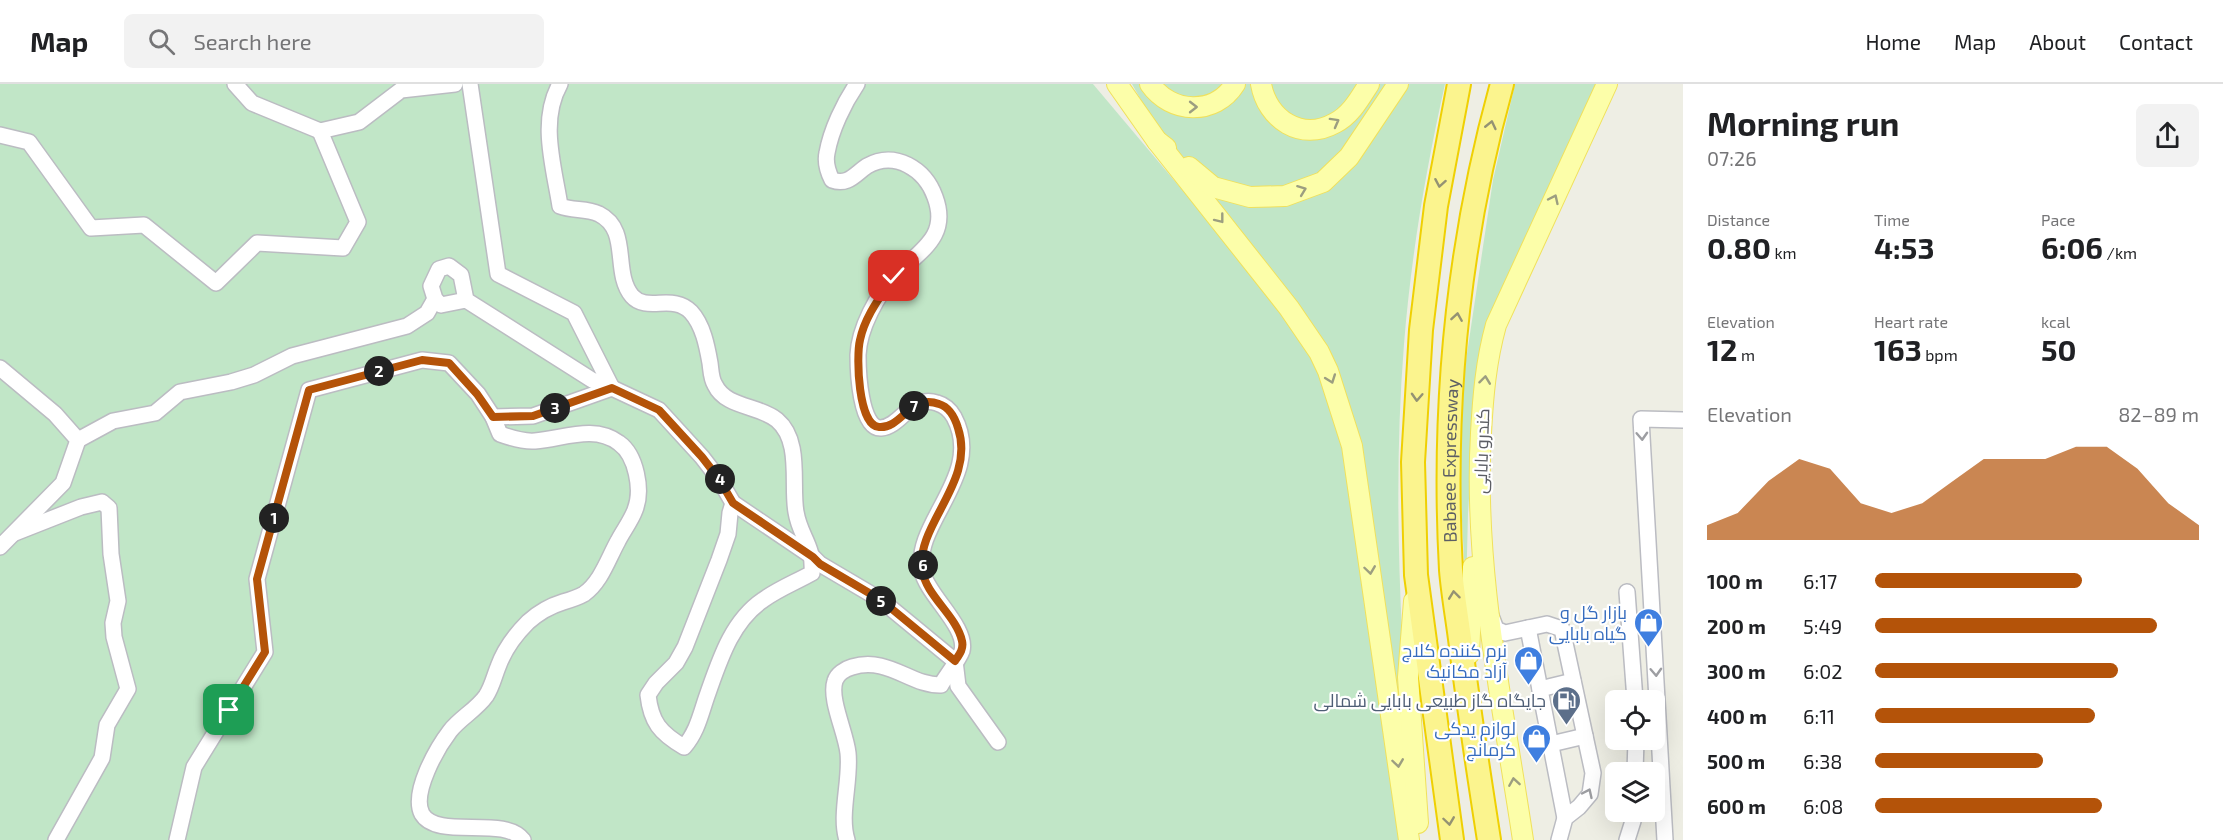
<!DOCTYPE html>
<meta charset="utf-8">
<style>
:root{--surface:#fff;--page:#f2f2f2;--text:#202124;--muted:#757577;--line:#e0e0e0;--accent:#b45309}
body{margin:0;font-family:"Exo 2",Cairo,sans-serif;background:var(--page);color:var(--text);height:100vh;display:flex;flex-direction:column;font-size:22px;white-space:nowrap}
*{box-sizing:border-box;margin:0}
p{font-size:20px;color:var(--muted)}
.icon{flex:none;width:33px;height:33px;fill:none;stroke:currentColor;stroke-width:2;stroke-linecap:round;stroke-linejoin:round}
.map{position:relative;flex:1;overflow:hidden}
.sheet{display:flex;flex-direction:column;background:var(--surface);width:540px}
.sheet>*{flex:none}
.controls{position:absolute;left:1605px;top:606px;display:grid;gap:12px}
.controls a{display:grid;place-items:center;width:60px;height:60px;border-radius:9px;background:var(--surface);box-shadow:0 6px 24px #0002;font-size:30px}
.pin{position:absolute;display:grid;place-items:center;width:51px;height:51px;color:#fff;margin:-26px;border-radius:12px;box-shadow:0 3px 9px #0006}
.km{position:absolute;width:30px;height:30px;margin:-15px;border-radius:50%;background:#222;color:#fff;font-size:16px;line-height:30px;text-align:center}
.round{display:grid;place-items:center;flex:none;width:63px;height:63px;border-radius:9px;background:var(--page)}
.head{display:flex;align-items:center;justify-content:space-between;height:102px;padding:0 24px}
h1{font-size:33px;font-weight:700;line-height:45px}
.stats{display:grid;grid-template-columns:repeat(3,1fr);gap:9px;height:102px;padding:6px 24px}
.stats div{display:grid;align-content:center}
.stats b{font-size:30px;font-weight:700}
.stats small{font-size:16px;font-weight:400}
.stats p{font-size:16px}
.chart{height:168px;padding:12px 24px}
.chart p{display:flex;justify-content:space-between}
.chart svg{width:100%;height:108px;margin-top:6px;fill:var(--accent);opacity:.7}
ul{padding:0 24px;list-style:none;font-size:20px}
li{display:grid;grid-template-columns:96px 72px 1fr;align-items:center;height:45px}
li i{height:15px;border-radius:8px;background:var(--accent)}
header{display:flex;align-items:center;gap:36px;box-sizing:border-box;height:84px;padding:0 30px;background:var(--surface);border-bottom:2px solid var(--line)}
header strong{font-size:28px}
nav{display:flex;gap:33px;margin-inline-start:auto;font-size:21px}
.search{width:420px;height:54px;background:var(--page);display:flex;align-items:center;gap:15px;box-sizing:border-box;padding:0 21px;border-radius:9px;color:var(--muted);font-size:22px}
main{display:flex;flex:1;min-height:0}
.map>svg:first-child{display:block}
.green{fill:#c1e6c7}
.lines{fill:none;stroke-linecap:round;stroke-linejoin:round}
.minor-casing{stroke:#bbbcc2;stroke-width:18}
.major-casing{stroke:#f0e15c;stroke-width:22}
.highway-casing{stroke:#efd003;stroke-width:26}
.minor{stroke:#fff;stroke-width:15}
.major{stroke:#fcfea9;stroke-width:20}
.highway{stroke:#fbf48e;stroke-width:22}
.oneway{stroke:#9c9e80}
.oneway2{stroke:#949273}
.oneway3{stroke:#9d9ea2}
.route-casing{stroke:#fff;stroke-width:12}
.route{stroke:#b45309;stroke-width:8}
.labels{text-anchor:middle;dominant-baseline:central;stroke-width:4.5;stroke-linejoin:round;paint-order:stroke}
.street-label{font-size:18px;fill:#5c5e64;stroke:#fff}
.shop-label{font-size:18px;fill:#366cbe;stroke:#fff;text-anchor:end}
.service-label{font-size:18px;fill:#4e5e75;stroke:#fff;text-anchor:end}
</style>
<header>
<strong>Map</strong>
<div class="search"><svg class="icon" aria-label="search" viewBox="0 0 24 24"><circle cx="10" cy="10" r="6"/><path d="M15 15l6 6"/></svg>Search here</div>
<nav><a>Home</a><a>Map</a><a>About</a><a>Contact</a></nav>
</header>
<main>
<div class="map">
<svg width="1683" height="756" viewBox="0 0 1683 756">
<rect width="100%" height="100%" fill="#eeeee4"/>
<!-- green -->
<g class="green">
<path d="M0,0H1093L1216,146L1295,246L1314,278L1343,362L1401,756H0Z"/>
<path d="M1132,0H1143L1176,28L1240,0H1255L1303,53L1375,0H1388C1369,29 1351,66 1323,87C1287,115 1230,111 1195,84C1168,62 1148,29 1132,0Z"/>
<path d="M1156,0H1227L1222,6L1188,19Z"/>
<path d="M1267,0H1360L1346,23L1318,41L1284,32Z"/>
<path d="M1407,0H1445C1426,85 1411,172 1404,260C1392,410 1401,562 1413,713L1367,425L1310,243L1273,188L1215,115L1204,106L1307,111Z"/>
<path d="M1515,0H1600L1497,220L1473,351L1468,430L1466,508L1459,383L1465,283L1493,96Z"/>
</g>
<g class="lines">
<defs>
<g id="minor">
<path d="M235,0L252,19L320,47L359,38L401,6L455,0"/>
<path d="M470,0L498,190L574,229L612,304"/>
<path d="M560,0C539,37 554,83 560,122C573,127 586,124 599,130C631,146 612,188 632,212C647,229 673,209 691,228C703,241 707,262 710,279C711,286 711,295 715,301C726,324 759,321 777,336C802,357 791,401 796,428C800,453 814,460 812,489C796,498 778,505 763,516C732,537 720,575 708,609C701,628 698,647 684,663C660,649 651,638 648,611L656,599L676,579L685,563L719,476L728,450L730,429L733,419"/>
<path d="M0,51L29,58L91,144L144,141L216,199L257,159L343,164L358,138L320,47"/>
<path d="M466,216L441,221L435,215L431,202L439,185L449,182L461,191L466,216L592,296L612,304"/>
<path d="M0,284L55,330L78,356L63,399L0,463"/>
<path d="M493,333L500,350C511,354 523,358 535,357C563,355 594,340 619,359C636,371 643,406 635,426C631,437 623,447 618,457C608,475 601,498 584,510C577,514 570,516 563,518C550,522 538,529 528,538C515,551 504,566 498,583C494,593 492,603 486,612C476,626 460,634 450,647C437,664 411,709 422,730C437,756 505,731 523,756"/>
<path d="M78,356L113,337L155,329L180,308L231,298L254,291L292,272L407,242L427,229L435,215"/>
<path d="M15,449L81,423L102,418L109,424L111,470L118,517L113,539L114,553L128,605L107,641L102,674L56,756"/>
<path d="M1627,508L1635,616"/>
<path d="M1491,532L1496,545L1505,549L1547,540L1562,545L1593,689L1590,710L1579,723L1565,734L1559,756"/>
<path d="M1528,544L1565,734"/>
<path d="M1540,605L1573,597"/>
<path d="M1551,660L1585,652"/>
<path d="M1635,688L1636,656"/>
<path d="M177,756L194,683L265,568L257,495L309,306L422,276L449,279L478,310L493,333L533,332L612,304L659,326L702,373L719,395L733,419L813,473L820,480L881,516L955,577L958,602L998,658"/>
<path d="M847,756C839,731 851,696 848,669C846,649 829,615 835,597C837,590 845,585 852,583C888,572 911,602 941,601C946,592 959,576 962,567C968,543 927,511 922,487C913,438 985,391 954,333C950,326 944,321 937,319C911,310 902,342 881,344C860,345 858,286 858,271C859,245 877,210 896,191C919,167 950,153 935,113C925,85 895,66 867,82C855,90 848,102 832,96C828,88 825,78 827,69C831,46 844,19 857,0"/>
<path d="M1627,756L1633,737L1634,728"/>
<path d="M1665,756L1641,335L1683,336"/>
</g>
<g id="major">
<path d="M1117,0L1157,57L1166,64"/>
<path d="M1150,0C1171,30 1215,32 1235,0"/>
<path d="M1261,0C1267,35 1301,58 1335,39C1351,31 1360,14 1369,0"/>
<path d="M1157,57L1289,224L1319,268L1328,287L1352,362L1409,756"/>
<path d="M1189,83L1213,103L1250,113L1285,112L1323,98L1349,73L1398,0"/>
<path d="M1414,517L1408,593L1418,739"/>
<path d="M1469,570L1473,483"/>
<path d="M1523,756C1503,621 1473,485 1481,349C1483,312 1486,277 1496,241L1607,0"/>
</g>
<g id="highway">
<path d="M1452,756L1416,491L1413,378L1421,246L1436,122L1459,0"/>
<path id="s1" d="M1489,756C1479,692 1469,627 1461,563C1458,537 1453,511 1451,486C1442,323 1458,158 1502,0"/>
</g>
</defs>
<!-- minor casing -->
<use href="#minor" class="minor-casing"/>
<!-- major casing -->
<use href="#major" class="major-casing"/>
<!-- highway casing -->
<use href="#highway" class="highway-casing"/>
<!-- minor -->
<use href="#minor" class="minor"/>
<!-- major -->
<use href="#major" class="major"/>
<!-- highway -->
<use href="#highway" class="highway"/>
</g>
<!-- one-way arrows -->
<defs><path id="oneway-chevron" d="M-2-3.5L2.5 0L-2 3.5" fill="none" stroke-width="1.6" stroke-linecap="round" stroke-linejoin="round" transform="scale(1.5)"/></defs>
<g class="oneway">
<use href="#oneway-chevron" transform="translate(1193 23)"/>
<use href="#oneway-chevron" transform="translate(1335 38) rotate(-29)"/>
<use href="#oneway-chevron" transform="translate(1302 106) rotate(-21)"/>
<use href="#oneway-chevron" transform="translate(1554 115) rotate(-65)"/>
<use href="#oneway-chevron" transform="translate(1220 135) rotate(52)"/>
<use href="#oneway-chevron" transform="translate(1331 295) rotate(70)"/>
<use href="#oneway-chevron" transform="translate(1485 296) rotate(-83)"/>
<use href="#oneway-chevron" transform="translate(1370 486) rotate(82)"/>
<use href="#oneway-chevron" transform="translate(1398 679) rotate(82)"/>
<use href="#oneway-chevron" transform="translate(1514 698) rotate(-99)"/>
</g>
<g class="oneway2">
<use href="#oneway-chevron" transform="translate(1491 41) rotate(-77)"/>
<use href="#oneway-chevron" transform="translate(1440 99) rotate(100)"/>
<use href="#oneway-chevron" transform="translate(1457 233) rotate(-81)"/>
<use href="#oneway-chevron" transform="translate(1417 313) rotate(93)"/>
<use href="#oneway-chevron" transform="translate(1454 511) rotate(-97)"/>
<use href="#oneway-chevron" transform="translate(1449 737) rotate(82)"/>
</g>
<g class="oneway3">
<use href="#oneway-chevron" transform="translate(1642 352) rotate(87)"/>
<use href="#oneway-chevron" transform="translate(1656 588) rotate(87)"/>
<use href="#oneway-chevron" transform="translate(1588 709) rotate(-65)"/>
</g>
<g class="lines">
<defs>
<path id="route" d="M229,626L265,568L257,495L309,306L422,276L449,279L477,310L493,333L533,332L612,304L659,326L702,373L719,395L733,419L813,473L820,480L881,516L955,577C959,571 964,565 962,557C957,532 926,512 922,486C916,440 976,398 958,344C955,334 949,323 939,320C910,309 902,345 879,343C858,342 856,272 860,256C865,232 881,212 894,192"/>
</defs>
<!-- route casing -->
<use href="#route" class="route-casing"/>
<!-- route -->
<use href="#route" class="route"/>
</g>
<!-- icons -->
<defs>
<symbol id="shop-pin" viewBox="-11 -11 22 30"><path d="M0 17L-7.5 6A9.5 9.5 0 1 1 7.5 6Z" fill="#3f7fe0" stroke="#fff"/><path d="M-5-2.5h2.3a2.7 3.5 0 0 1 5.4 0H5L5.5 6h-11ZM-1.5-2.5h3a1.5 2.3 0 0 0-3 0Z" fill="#fff"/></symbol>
<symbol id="fuel-pin" viewBox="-11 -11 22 30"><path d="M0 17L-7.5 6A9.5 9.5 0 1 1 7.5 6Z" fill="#5c6f8a" stroke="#fff"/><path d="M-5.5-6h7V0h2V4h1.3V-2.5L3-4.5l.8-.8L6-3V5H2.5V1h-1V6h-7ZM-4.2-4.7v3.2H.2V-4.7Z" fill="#fff"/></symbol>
</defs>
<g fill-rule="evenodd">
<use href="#shop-pin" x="1632" y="522" width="33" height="45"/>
<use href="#shop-pin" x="1512" y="560" width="33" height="45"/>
<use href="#fuel-pin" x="1550" y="600" width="33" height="45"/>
<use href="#shop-pin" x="1520" y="638" width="33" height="45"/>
</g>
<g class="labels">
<!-- street labels -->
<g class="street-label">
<text transform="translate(1481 367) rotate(-88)">کندرو بابایی</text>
<text stroke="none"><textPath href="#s1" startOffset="382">Babaee Expressway</textPath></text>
</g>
<!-- shop labels -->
<g class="shop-label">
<text x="1627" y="528">بازار گل و<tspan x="1627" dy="21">گیاه بابایی</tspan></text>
<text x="1507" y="566">نرم کننده کلاچ<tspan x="1507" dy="21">آزاد مکانیک</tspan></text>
<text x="1516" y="644">لوازم یدکی<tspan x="1516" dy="21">کرمانج</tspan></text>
</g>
<!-- service labels -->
<g class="service-label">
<text x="1546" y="616">جایگاه گاز طبیعی بابایی شمالی</text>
</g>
</g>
</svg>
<div class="controls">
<a><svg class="icon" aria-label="locate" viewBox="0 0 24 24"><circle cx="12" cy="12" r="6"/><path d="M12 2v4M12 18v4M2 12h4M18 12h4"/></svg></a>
<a><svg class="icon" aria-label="layers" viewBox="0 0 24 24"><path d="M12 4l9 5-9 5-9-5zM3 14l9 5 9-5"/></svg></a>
</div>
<div class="pin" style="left:229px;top:626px;background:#1e9e55"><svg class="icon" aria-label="arrive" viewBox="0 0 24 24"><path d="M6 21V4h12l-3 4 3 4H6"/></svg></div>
<div class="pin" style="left:894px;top:192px;background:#d93025"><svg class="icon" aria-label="check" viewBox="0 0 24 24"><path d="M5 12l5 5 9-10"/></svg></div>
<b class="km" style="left:274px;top:434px">1</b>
<b class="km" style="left:379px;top:287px">2</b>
<b class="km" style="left:555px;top:324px">3</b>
<b class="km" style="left:720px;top:395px">4</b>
<b class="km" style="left:881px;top:517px">5</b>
<b class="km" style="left:923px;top:481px">6</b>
<b class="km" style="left:914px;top:322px">7</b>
</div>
<section class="sheet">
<div class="head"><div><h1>Morning run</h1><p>07:26</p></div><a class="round"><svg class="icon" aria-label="share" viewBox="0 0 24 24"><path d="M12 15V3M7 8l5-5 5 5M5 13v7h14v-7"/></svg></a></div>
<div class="stats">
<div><p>Distance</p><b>0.80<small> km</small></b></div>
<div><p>Time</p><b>4:53</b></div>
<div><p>Pace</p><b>6:06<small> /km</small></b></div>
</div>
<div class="stats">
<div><p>Elevation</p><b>12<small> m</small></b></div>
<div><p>Heart rate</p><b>163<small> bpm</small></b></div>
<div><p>kcal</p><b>50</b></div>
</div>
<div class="chart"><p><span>Elevation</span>82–89 m</p>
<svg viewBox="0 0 160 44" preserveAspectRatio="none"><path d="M0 44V38L10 33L20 20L30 11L40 15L50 29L60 33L70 29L80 20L90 11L100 11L110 11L120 6L130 6L140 15L150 29L160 38V44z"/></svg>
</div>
<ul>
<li><b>100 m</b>6:17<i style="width:64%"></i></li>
<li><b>200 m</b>5:49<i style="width:87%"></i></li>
<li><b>300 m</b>6:02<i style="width:75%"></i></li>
<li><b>400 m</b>6:11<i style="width:68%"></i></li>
<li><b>500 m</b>6:38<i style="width:52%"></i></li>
<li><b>600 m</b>6:08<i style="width:70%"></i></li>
</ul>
</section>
</main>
